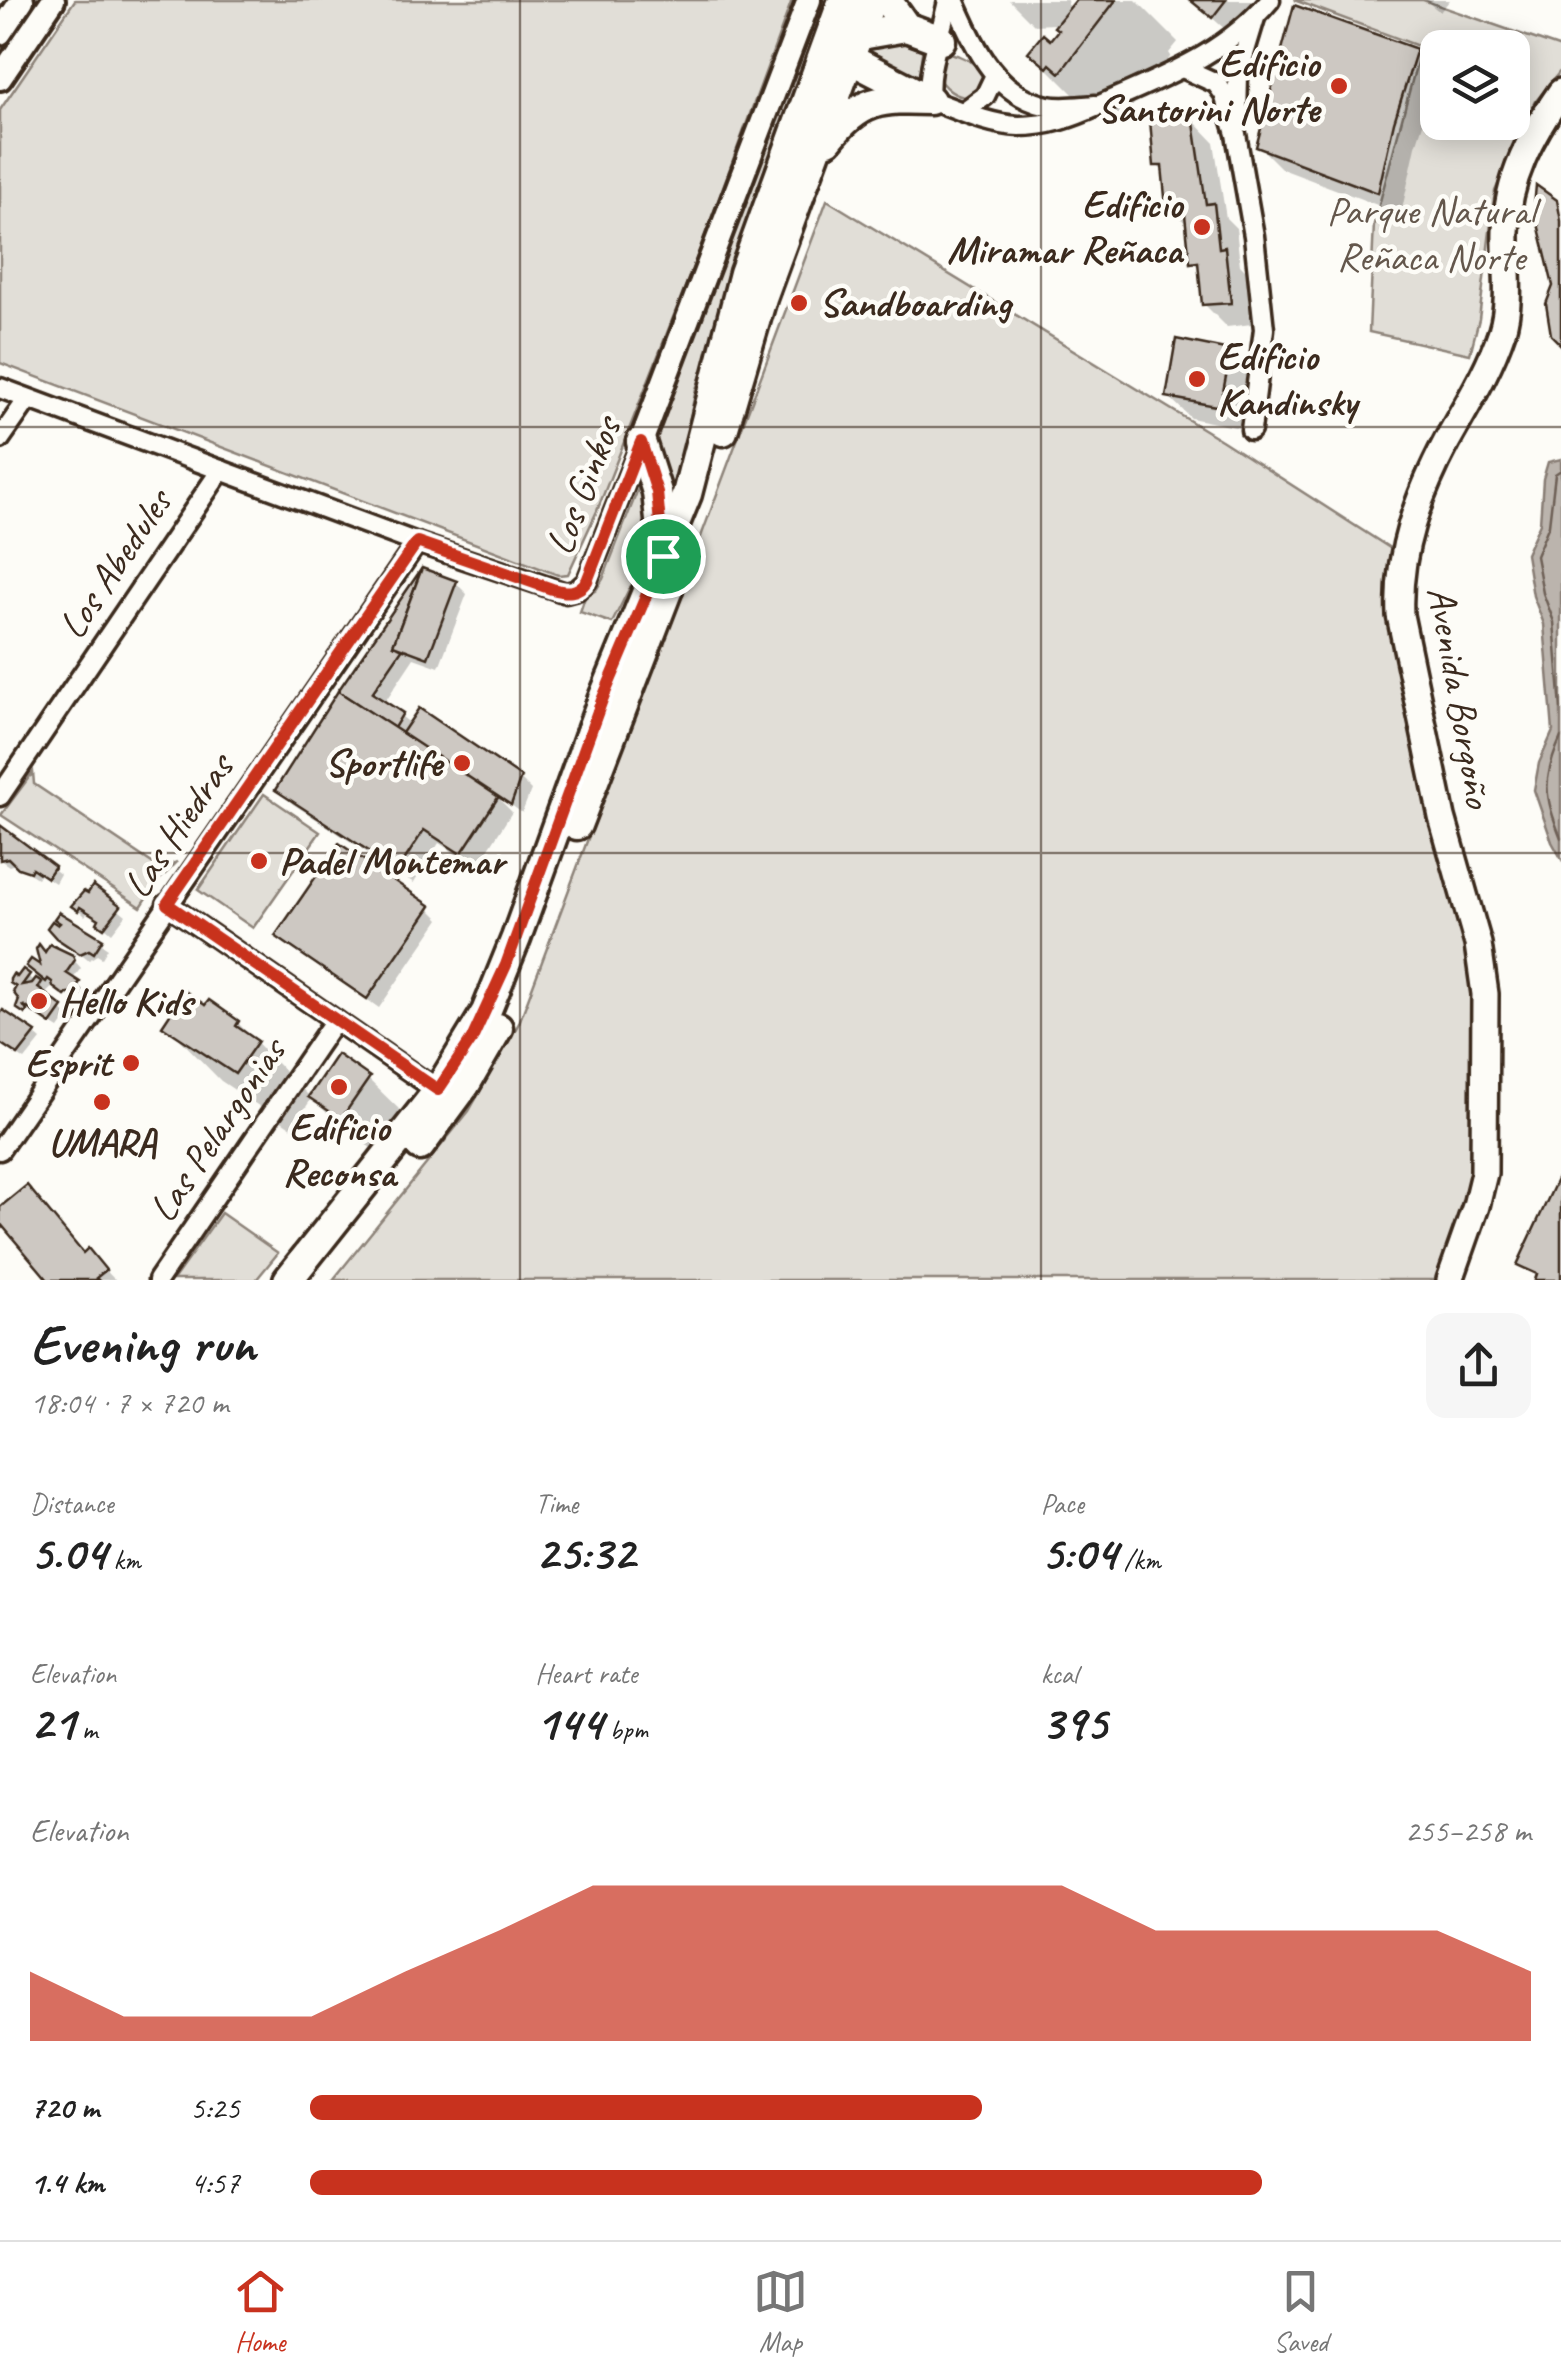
<!DOCTYPE html>
<meta charset="utf-8">
<style>
:root{--surface:#fff;--page:#f6f6f6;--text:#222;--muted:#767676;--line:#e0e0e0;--accent:#c8321e}
body{margin:0;font-family:Caveat,sans-serif;background:var(--page);color:var(--text);height:100vh;display:flex;flex-direction:column;font-size:38px;white-space:nowrap}
*{box-sizing:border-box;margin:0}
p{font-size:32px;color:var(--muted)}
.icon{flex:none;width:55px;height:55px;fill:none;stroke:currentColor;stroke-width:2;stroke-linecap:round;stroke-linejoin:round}
.map{position:relative;height:1280px;overflow:hidden}
.panel{display:flex;flex-direction:column;background:var(--surface);flex:1}
.panel>*{flex:none}
.buttons{position:absolute;left:1420px;top:30px;display:grid;gap:20px}
.buttons a{display:grid;place-items:center;width:110px;height:110px;border-radius:20px;background:var(--surface);box-shadow:0 5px 25px #0003;font-size:50px}
.pin{position:absolute;display:grid;place-items:center;width:85px;height:85px;color:#fff;margin:-42px;border:5px solid #fff;border-radius:50%;box-shadow:0 2px 10px #0007}
.round{display:grid;place-items:center;flex:none;width:105px;height:105px;border-radius:20px;background:var(--page)}
.head{display:flex;align-items:center;justify-content:space-between;height:170px;padding:0 30px}
h1{font-size:55px;font-weight:700;line-height:75px}
.metrics{display:grid;grid-template-columns:repeat(3,1fr);gap:15px;height:170px;padding:10px 30px}
.metrics div{display:grid;align-content:center}
.metrics b{font-size:50px;font-weight:700}
.metrics small{font-size:28px;font-weight:400}
.metrics p{font-size:28px}
.chart{height:280px;padding:20px 30px}
.chart p{display:flex;justify-content:space-between}
.chart svg{width:100%;height:180px;margin-top:10px;fill:var(--accent);opacity:.7}
ul{padding:0 30px;list-style:none;font-size:32px}
li{display:grid;grid-template-columns:160px 120px 1fr;align-items:center;height:75px}
li i{height:25px;border-radius:12px;background:var(--accent)}
.tabs{display:flex;justify-content:space-around;align-items:center;height:140px;border-top:2px solid var(--line);background:var(--surface);font-size:28px;color:var(--muted)}
.tabs a{display:grid;justify-items:center;gap:5px}
.tabs .on{color:var(--accent)}
.map>svg:first-child{display:block}
.green{fill:#e1ded7;stroke:#8e847a;stroke-width:2.5;fill-rule:evenodd}
.water{fill:#bbb4ad;stroke:#887d74;stroke-width:2.5}
.shadow{fill:#0003}
.lines{fill:none;stroke-linecap:round;stroke-linejoin:round}
.shore{stroke:#6e6157;stroke-width:2.5}
.building{fill:#cdc8c2;stroke:#3b2a1e;stroke-width:2.5}
.minor-casing{stroke:#3b2a1e;stroke-width:25}
.tertiary-casing{stroke:#3b2a1e;stroke-width:30}
.secondary-casing{stroke:#3b2a1e;stroke-width:32}
.primary-casing{stroke:#3b2a1e;stroke-width:35}
.minor{stroke:#fdfcf7;stroke-width:18}
.tertiary{stroke:#fdfcf7;stroke-width:22}
.secondary{stroke:#fdfcf7;stroke-width:25}
.primary{stroke:#fdfcf7;stroke-width:28}
.route-casing{stroke:#fff;stroke-width:20}
.route{stroke:#c8321e;stroke-width:12}
.grid{fill:none;stroke:#3b2a1e;stroke-width:2.5;stroke-opacity:0.55}
.poi-dot{fill:#c8321e;stroke:#fdfcf7;stroke-width:4}
.labels{text-anchor:middle;dominant-baseline:central;stroke-width:9;stroke-linejoin:round;paint-order:stroke}
.poi-label{font-size:40px;font-weight:bold;fill:#3b2a1e;stroke:#fdfcf7;text-anchor:end}
.park-label{font-size:40px;fill:#64574c;stroke:#fdfcf7}
.street-label{font-size:40px;fill:#3b2a1e;stroke:#fdfcf7}
</style>
<div class="map">
<svg width="1561" height="1280" viewBox="0 0 1561 1280">
<rect width="100%" height="100%" fill="#fdfcf7"/>
<filter id="ink" filterUnits="userSpaceOnUse"><feTurbulence type="fractalNoise" baseFrequency=".01" numOctaves="2"/><feDisplacementMap in="SourceGraphic" scale="20" xChannelSelector="R" yChannelSelector="G"/><feConvolveMatrix kernelMatrix="1 2 1 2 8 2 1 2 1" color-interpolation-filters="sRGB"/></filter>
<g filter="url(#ink)">
<!-- green -->
<g class="green">
<path d="M75,0H792L702,244L597,511L568,574L558,575L0,363V110Z"/>
<path d="M819,0H834L696,389L669,516L654,447L713,278Z"/>
<path d="M1294,0H1423L1561,48V70L1536,101L1495,191L1479,319L1470,354L1369,332L1374,224L1421,47ZM1438,48H1512V122H1438Z"/>
<path d="M912,39L923,45L919,77L913,81L864,54L867,47Z"/>
<path d="M944,52C963,55 979,63 986,81L975,97C956,100 942,87 934,71Z"/>
<path d="M827,200L1223,441L1410,561L1413,621L1451,815L1493,1140L1454,1280H333L469,1111L519,1023Z"/>
<path d="M645,471L658,541L645,575L630,587L612,623L580,612L585,597L596,590L603,579Z"/>
<path d="M33,772L34,784L161,869L177,862L158,881L141,907L1,815Z"/>
<path d="M264,794L320,832L253,928L198,890Z"/>
<path d="M221,1213L278,1253L256,1280H173Z"/>
</g>
<!-- water -->
<path class="water" d="M1561,459V858L1552,842L1534,790L1539,763L1553,731L1544,624L1533,596L1526,554L1540,523L1543,479L1548,462Z"/>
<!-- shadow -->
<g class="shadow">
<path d="M1009,0H1067L1069,13L1079,0H1136L1178,42L1169,53L1171,56L1117,126L1107,118L1104,121L1087,108L1031,52L1050,43L1061,30L1055,24L1034,25Z"/>
<path d="M1192,0H1265L1235,38Z"/>
<path d="M1425,0H1450L1440,12Z"/>
<path d="M1416,52L1438,76L1416,146L1401,214L1282,169L1259,146Z"/>
<path d="M1192,119L1214,142L1226,218L1236,228L1240,265L1247,272L1252,324L1227,327L1204,304L1201,270L1193,262L1189,227L1169,206L1165,174L1157,165Z"/>
<path d="M1223,351L1246,374L1245,380L1250,386L1244,420L1239,428L1191,418L1168,396Z"/>
<path d="M456,583L467,594L439,667L414,658L384,703L411,724L520,779L531,790L522,813L503,799L501,801L512,812L477,867L439,843L414,883L293,804L278,789Z"/>
<path d="M0,828L60,874L55,883L40,873L37,878L15,864L9,866L0,860Z"/>
<path d="M94,889L126,915L112,933L100,923L101,920L88,912L85,916L75,906Z"/>
<path d="M429,908L440,919L379,1008L278,936Z"/>
<path d="M59,916L108,948L102,958L97,955L89,960L57,934L62,924Z"/>
<path d="M72,958L81,968L72,980L85,991L79,1000L76,997L73,1001L56,984L44,995L68,1016L59,1029L19,1004L22,1000L18,981L28,976L35,983L43,970Z"/>
<path d="M0,1021L34,1034L41,1040L25,1060L0,1043Z"/>
<path d="M238,1023L310,1097L368,1079L401,1111L374,1150L343,1129L312,1098L292,1128L221,1081L166,1025Z"/>
<path d="M26,1188L85,1254L88,1252L115,1280H51L0,1219V1210Z"/>
</g>
<g class="lines">
<!-- shore -->
<g class="shore">
<path d="M1561,470L1555,474L1549,525L1536,556L1543,593L1554,622L1561,709"/>
<path d="M1561,737C1542,780 1544,795 1561,838"/>
</g>
</g>
<!-- building -->
<g class="building">
<path d="M1076,0H1116L1060,73L1050,64L1047,68L1028,52L1043,34L1050,40L1058,30L1054,27Z"/>
<path d="M1190,0H1226L1212,18Z"/>
<path d="M1294,5L1417,49L1394,122L1378,193L1256,147Z"/>
<path d="M1193,116L1206,204L1214,203L1219,248L1225,247L1231,303L1202,305L1198,262L1190,263L1184,205L1166,207L1162,166H1154L1150,120Z"/>
<path d="M1536,185L1557,200L1561,221V345L1551,335L1546,304L1553,286L1534,207Z"/>
<path d="M1176,339L1225,349L1222,360L1229,361L1222,397L1216,406L1166,397Z"/>
<path d="M422,568L393,645L403,648L372,693L403,713L394,728L338,691Z"/>
<path d="M422,568L457,581L428,658L393,645Z"/>
<path d="M338,691L499,796L461,854L424,830L398,870L275,790Z"/>
<path d="M419,708L521,777L511,805L402,733Z"/>
<path d="M0,825L55,866L47,878L32,868L30,872L18,868L8,858L0,860Z"/>
<path d="M339,843L431,906L367,999L275,936Z"/>
<path d="M93,885L121,906L104,928L97,923L99,919L80,907L78,911L71,906L84,891L88,893Z"/>
<path d="M59,912L103,939L94,953L89,950L80,954L56,938L47,928L52,921L58,925L60,923L54,919Z"/>
<path d="M39,944L45,952L50,944L73,955L75,960L66,973L80,982L71,995L68,993L65,996L53,987L52,982L48,979L46,982L26,966L31,959L40,965L36,949Z"/>
<path d="M23,969L30,974L22,985L32,983L36,978L42,982L38,988L63,1007L51,1024L23,1005L27,1011L25,1014L16,1008L19,1000L13,992L16,987L10,983V979L13,974L17,977Z"/>
<path d="M185,991L205,1005L209,1000L239,1021L236,1026L258,1041L235,1074L162,1026Z"/>
<path d="M3,1010L36,1032L18,1055L0,1043V1014Z"/>
<path d="M337,1054L370,1077L341,1119L308,1097Z"/>
<path d="M1561,1171V1280H1535L1537,1274L1517,1265Z"/>
<path d="M27,1185L83,1253L88,1248L106,1270L96,1278L98,1280H48L0,1223V1207Z"/>
</g>
<g class="lines">
<defs>
<g id="minor">
<path d="M948,0C942,35 926,65 930,100C958,110 989,125 1019,126C1050,126 1073,117 1100,105C1164,76 1223,56 1270,0"/>
<path d="M954,0C974,44 994,95 1048,106C1063,109 1080,106 1095,105"/>
<path d="M1185,69L1216,83L1224,94L1236,134L1254,236L1264,329L1251,430"/>
<path d="M963,112L985,96L995,75"/>
<path d="M1237,120L1238,74L1255,18"/>
<path d="M0,388L417,543L566,593L577,590L587,581L641,443"/>
<path d="M0,439L28,399"/>
<path d="M0,796L221,470"/>
<path d="M167,904L438,1091"/>
<path d="M0,1150L417,543"/>
<path d="M158,1280L335,1020"/>
</g>
<g id="tertiary">
<path d="M0,33L22,0"/>
<path d="M0,78L53,0"/>
<path d="M641,442L809,0"/>
</g>
<path id="secondary" d="M1450,1280L1476,1206L1484,1173L1485,994L1478,944L1442,817L1400,615C1397,552 1418,496 1447,441C1467,405 1489,370 1502,331C1512,298 1505,266 1506,232C1507,179 1531,135 1561,92"/>
<g id="primary">
<path d="M887,0L906,27L941,40"/>
<path d="M843,38L906,27"/>
<path d="M836,46L850,59L924,97"/>
<path d="M828,140C860,99 880,98 930,100"/>
<path d="M723,431L762,298L871,0"/>
<path d="M641,442L657,492L663,548"/>
<path d="M577,825L668,589"/>
<path d="M420,1146L465,1085L498,1028"/>
<path d="M288,1280L438,1091L486,1012L516,938L602,701L687,494L744,273L843,0"/>
</g>
</defs>
<!-- minor casing -->
<use href="#minor" class="minor-casing"/>
<!-- tertiary casing -->
<use href="#tertiary" class="tertiary-casing"/>
<!-- secondary casing -->
<use href="#secondary" class="secondary-casing"/>
<!-- primary casing -->
<use href="#primary" class="primary-casing"/>
<!-- minor -->
<use href="#minor" class="minor"/>
<!-- tertiary -->
<use href="#tertiary" class="tertiary"/>
<!-- secondary -->
<use href="#secondary" class="secondary"/>
<!-- primary -->
<use href="#primary" class="primary"/>
</g>
</g>
<g class="lines" filter="url(#ink)">
<defs>
<path id="route" d="M641,442L657,492L663,556L602,700L506,965L472,1039L438,1090L167,904L417,542L552,589C567,593 577,594 587,581Z"/>
</defs>
<!-- route casing -->
<use href="#route" class="route-casing"/>
<!-- route -->
<use href="#route" class="route"/>
</g>
<!-- grid -->
<path class="grid" d="M520,0V1280M1041,0V1280M0,427H1561M0,853H1561"/>
<!-- markers -->
<g class="poi-dot">
<circle cx="1339" cy="86" r="10"/>
<circle cx="1202" cy="227" r="10"/>
<circle cx="799" cy="303" r="10"/>
<circle cx="1197" cy="379" r="10"/>
<circle cx="462" cy="763" r="10"/>
<circle cx="259" cy="861" r="10"/>
<circle cx="39" cy="1001" r="10"/>
<circle cx="131" cy="1063" r="10"/>
<circle cx="339" cy="1087" r="10"/>
<circle cx="102" cy="1102" r="10"/>
</g>
<g class="labels">
<!-- poi labels -->
<g class="poi-label">
<text x="1319" y="63">Edificio<tspan x="1319" dy="46">Santorini Norte</tspan></text>
<text x="1182" y="204">Edificio<tspan x="1182" dy="46">Miramar Reñaca</tspan></text>
<text x="819" y="303" text-anchor="start">Sandboarding</text>
<text x="1217" y="356" text-anchor="start">Edificio<tspan x="1217" dy="46">Kandinsky</tspan></text>
<text x="442" y="763">Sportlife</text>
<text x="279" y="861" text-anchor="start">Padel Montemar</text>
<text x="59" y="1001" text-anchor="start">Hello Kids</text>
<text x="111" y="1063">Esprit</text>
<text x="339" y="1127" text-anchor="middle">Edificio<tspan x="339" dy="46">Reconsa</tspan></text>
<text x="102" y="1142" text-anchor="middle">UMARA</text>
</g>
<!-- park labels -->
<g class="park-label">
<text x="1431" y="211">Parque Natural<tspan x="1431" dy="46">Reñaca Norte</tspan></text>
</g>
<!-- street labels -->
<g class="street-label">
<text transform="translate(583 486) rotate(-69)">Los Ginkos</text>
<text transform="translate(115 564) rotate(-56)">Los Abedules</text>
<text transform="translate(1460 697) rotate(80)">Avenida Borgoño</text>
<text transform="translate(178 826) rotate(-56)">Las Hiedras</text>
<text transform="translate(217 1130) rotate(-56)">Las Pelargonias</text>
</g>
</g>
</svg>
<div class="buttons">
<a><svg class="icon" aria-label="layers" viewBox="0 0 24 24"><path d="M12 4l9 5-9 5-9-5zM3 14l9 5 9-5"/></svg></a>
</div>
<div class="pin" style="left:663px;top:556px;background:#1e9e55"><svg class="icon" aria-label="arrive" viewBox="0 0 24 24"><path d="M6 21V4h12l-3 4 3 4H6"/></svg></div>
</div>
<section class="panel">
<div class="head"><div><h1>Evening run</h1><p>18:04 · 7 × 720 m</p></div><a class="round"><svg class="icon" aria-label="share" viewBox="0 0 24 24"><path d="M12 15V3M7 8l5-5 5 5M5 13v7h14v-7"/></svg></a></div>
<div class="metrics">
<div><p>Distance</p><b>5.04<small> km</small></b></div>
<div><p>Time</p><b>25:32</b></div>
<div><p>Pace</p><b>5:04<small> /km</small></b></div>
</div>
<div class="metrics">
<div><p>Elevation</p><b>21<small> m</small></b></div>
<div><p>Heart rate</p><b>144<small> bpm</small></b></div>
<div><p>kcal</p><b>395</b></div>
</div>
<div class="chart"><p><span>Elevation</span>255–258 m</p>
<svg viewBox="0 0 160 44" preserveAspectRatio="none"><path d="M0 44V27L10 38L20 38L30 38L40 27L50 17L60 6L70 6L80 6L90 6L100 6L110 6L120 17L130 17L140 17L150 17L160 27V44z"/></svg>
</div>
<ul>
<li><b>720 m</b>5:25<i style="width:55%"></i></li>
<li><b>1.4 km</b>4:57<i style="width:78%"></i></li>
</ul>
</section>
<nav class="tabs">
<a class="on"><svg class="icon" aria-label="home" viewBox="0 0 24 24"><path d="M3 11l9-7 9 7M6 9v11h12V9"/></svg>Home</a>
<a><svg class="icon" aria-label="map" viewBox="0 0 24 24"><path d="M3 6l6-2 6 2 6-2v14l-6 2-6-2-6 2zM9 4v14M15 6v14"/></svg>Map</a>
<a><svg class="icon" aria-label="saved" viewBox="0 0 24 24"><path d="M7 4h10v16l-5-4-5 4z"/></svg>Saved</a>
</nav>
